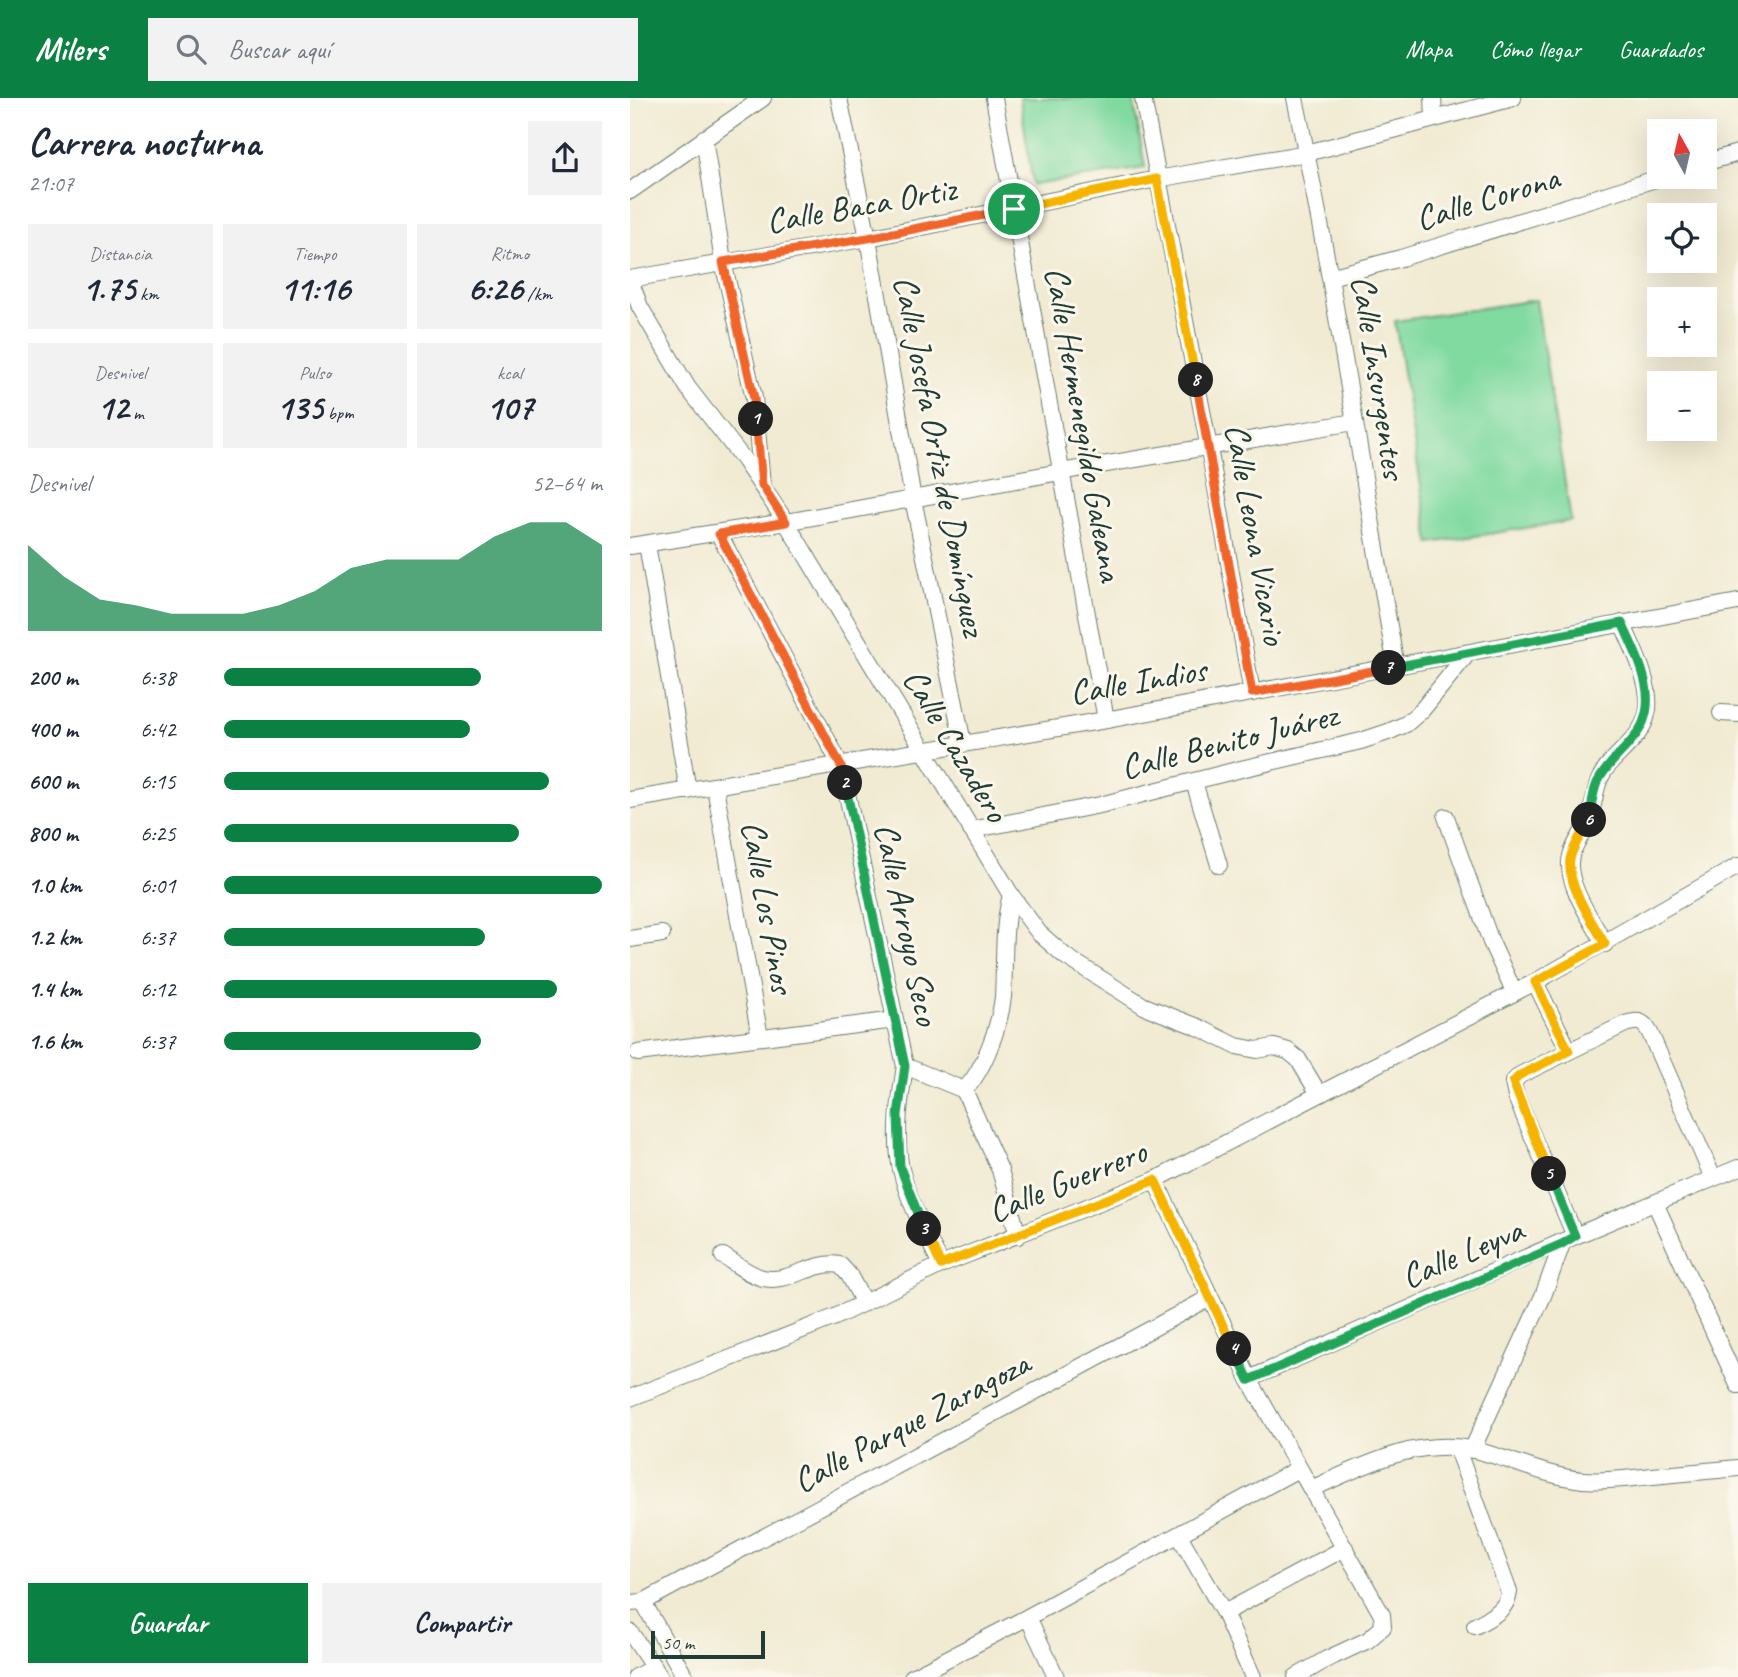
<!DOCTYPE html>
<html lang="es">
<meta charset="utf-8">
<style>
:root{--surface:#fff;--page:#f2f2f3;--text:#1f2937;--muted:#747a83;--accent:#0b8043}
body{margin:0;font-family:Caveat,sans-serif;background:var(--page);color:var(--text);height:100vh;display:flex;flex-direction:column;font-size:26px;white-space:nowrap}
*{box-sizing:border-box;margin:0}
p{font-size:23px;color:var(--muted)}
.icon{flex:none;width:38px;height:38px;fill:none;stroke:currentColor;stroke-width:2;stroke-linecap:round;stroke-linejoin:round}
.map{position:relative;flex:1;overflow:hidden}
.drawer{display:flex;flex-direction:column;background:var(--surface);width:630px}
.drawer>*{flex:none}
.needle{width:46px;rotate:352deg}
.fabs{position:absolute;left:1017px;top:21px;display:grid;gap:14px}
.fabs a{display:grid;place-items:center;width:70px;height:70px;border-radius:0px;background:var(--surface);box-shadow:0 7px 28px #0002;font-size:35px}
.scale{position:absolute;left:21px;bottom:18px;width:114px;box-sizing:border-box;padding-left:7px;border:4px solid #1f3d34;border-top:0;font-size:19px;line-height:24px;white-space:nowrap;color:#1f3d34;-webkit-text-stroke:5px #fbf7ec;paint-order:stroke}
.pin{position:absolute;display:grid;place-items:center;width:60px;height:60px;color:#fff;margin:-30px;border:4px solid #fff;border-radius:50%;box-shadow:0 2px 7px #0007}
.km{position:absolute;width:35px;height:35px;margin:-18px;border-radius:50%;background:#222;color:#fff;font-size:19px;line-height:35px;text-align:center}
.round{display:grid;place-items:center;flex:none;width:74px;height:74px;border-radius:0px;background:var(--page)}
.headline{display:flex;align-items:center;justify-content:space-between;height:119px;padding:0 28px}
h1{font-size:38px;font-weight:600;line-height:52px}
.metrics{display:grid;grid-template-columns:repeat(3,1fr);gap:10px;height:119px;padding:7px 28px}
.metrics div{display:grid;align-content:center;border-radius:0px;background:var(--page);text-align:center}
.metrics b{font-size:35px;font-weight:600}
.metrics small{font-size:19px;font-weight:400}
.metrics p{font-size:19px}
.chart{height:196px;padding:14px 28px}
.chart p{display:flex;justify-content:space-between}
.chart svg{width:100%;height:126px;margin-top:7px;fill:var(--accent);opacity:.7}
.cta{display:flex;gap:14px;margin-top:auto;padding:14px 28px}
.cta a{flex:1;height:80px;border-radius:0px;background:var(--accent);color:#fff;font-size:28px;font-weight:600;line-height:80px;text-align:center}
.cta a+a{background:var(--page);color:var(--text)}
ul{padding:0 28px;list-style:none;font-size:23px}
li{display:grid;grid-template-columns:112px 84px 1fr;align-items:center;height:52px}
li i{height:18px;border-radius:9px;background:var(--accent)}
header{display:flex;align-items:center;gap:42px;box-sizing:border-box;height:98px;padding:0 35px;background:var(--accent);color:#fff}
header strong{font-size:33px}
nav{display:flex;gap:38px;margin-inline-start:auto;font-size:24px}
.search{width:490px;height:63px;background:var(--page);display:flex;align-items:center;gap:18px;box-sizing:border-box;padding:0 24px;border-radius:0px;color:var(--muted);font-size:26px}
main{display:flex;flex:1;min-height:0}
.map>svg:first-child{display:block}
.green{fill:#81daa0;stroke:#508c6a;stroke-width:2}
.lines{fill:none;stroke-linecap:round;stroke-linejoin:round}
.street-casing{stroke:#687a6c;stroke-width:18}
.street{stroke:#fff;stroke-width:16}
.split-1-casing{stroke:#fff;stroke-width:14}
.split-2-casing{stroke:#fff;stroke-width:14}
.split-3-casing{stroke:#fff;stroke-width:14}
.split-4-casing{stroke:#fff;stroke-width:14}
.split-5-casing{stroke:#fff;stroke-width:14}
.split-6-casing{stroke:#fff;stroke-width:14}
.split-7-casing{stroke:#fff;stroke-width:14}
.split-8-casing{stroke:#fff;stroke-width:14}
.split-9-casing{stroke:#fff;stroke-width:14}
.split-1{stroke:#f0652b;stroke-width:9}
.split-2{stroke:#f0652b;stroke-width:9}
.split-3{stroke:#22a559;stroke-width:9}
.split-4{stroke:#f5b400;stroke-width:9}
.split-5{stroke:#22a559;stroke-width:9}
.split-6{stroke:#f5b400;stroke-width:9}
.split-7{stroke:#22a559;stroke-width:9}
.split-8{stroke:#f0652b;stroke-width:9}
.split-9{stroke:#f5b400;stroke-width:9}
.labels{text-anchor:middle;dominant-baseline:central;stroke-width:6;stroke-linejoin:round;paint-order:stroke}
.street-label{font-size:35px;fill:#1f3d34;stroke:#fbf7ec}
</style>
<header>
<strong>Milers</strong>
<div class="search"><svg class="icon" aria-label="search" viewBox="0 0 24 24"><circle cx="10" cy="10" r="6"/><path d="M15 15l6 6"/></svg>Buscar aquí</div>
<nav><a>Mapa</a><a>Cómo llegar</a><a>Guardados</a></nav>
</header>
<main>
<section class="drawer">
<div class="headline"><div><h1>Carrera nocturna</h1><p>21:07</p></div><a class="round"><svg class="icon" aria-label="share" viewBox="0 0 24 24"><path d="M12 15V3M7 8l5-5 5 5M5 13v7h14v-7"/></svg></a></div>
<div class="metrics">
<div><p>Distancia</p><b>1.75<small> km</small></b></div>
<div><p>Tiempo</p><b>11:16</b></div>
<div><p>Ritmo</p><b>6:26<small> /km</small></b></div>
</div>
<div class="metrics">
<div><p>Desnivel</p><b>12<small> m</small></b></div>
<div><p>Pulso</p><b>135<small> bpm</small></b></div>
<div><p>kcal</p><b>107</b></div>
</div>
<div class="chart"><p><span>Desnivel</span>52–64 m</p>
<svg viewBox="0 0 160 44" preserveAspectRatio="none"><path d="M0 44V14L10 25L20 33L30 35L40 38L50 38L60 38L70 35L80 30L90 22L100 19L110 19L120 19L130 11L140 6L150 6L160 14V44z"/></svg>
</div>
<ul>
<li><b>200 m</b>6:38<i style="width:68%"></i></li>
<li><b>400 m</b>6:42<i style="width:65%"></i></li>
<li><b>600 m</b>6:15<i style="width:86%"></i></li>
<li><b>800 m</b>6:25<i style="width:78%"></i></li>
<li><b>1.0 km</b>6:01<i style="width:100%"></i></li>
<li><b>1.2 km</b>6:37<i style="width:69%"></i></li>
<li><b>1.4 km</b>6:12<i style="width:88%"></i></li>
<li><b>1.6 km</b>6:37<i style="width:68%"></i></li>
</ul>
<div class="cta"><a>Guardar</a><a>Compartir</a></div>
</section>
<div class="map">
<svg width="1108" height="1579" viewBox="0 0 1108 1579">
<rect width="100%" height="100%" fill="#fbf7ec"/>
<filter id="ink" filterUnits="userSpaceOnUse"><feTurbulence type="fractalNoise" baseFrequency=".0143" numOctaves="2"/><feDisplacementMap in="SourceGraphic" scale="14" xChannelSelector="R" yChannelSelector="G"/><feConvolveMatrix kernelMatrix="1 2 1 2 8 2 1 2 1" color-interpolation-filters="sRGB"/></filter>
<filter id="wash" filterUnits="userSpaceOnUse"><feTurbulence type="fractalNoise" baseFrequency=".00686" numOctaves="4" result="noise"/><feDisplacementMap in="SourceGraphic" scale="28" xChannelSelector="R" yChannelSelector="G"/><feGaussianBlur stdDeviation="1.57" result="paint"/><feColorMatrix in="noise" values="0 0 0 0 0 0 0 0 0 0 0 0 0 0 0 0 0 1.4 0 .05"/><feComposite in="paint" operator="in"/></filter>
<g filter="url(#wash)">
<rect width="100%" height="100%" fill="#f1ebd3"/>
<!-- green -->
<g class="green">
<path d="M390,0H503L515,70L403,87Z"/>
<path d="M906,202L941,423L800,445L765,223Z"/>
</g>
</g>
<g filter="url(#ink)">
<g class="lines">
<defs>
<g id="street">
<path d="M209,0L238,140L283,401L333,645"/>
<path d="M364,0L476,622"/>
<path d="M513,0L579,350L622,595"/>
<path d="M665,0C705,189 733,379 766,569"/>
<path d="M803,0L804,19"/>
<path d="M74,40L93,164L124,300L132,386"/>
<path d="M1074,65L1108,55"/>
<path d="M0,93L133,0"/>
<path d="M700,179L771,160L1032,79"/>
<path d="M0,181L238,140L527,81L677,55L883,0"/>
<path d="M0,182L10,209L58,290L114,362L156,424L381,797L409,835L435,858L514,908L568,929L606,948L627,952L644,949L658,953L668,961L689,996"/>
<path d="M89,436L211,668L275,968C270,1001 264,1038 271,1071C278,1104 297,1137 311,1167"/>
<path d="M17,446L58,693"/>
<path d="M0,448L156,424L430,374L724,324"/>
<path d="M1091,615L1108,616"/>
<path d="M564,684L589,767"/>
<path d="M85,689L130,939"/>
<path d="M0,702L476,622L1108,504"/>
<path d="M816,719L861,844L884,894"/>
<path d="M341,732L470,707L611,671L731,643L758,634L776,626L792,612L838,555"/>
<path d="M381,797C372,831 375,864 373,899C370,926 354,973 334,992L370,1072L388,1138"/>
<path d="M0,841L32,836"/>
<path d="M975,846C963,824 934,784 941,758C944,745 955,734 959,720C966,702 964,686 976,670C990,652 1012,639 1017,616C1024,590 1002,548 992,525"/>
<path d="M905,884L939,953"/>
<path d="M8,955L265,922"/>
<path d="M275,968L334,992"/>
<path d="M525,1082L619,1281L752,1517L753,1529L738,1542L697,1561L666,1579"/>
<path d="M1025,1105L1108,1287"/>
<path d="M945,1138L886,999L883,984L890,977L995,926C1008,922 1013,922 1020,935L1083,1080"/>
<path d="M93,1158C105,1165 119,1177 133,1180C159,1186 184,1162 210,1167L219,1177L234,1205"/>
<path d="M619,1281L945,1138L1108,1070"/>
<path d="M0,1300L205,1219L311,1167L525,1082L905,884L1108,768"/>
<path d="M827,1351L879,1494C877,1513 860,1519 845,1528"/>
<path d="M842,1352L913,1198L932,1146"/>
<path d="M681,1391C733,1368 786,1339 845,1352C881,1361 915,1378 953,1382C976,1384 1000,1380 1023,1378C1051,1375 1080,1373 1108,1370"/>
<path d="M549,1437L594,1515L623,1579"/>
<path d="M13,1504L579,1200"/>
<path d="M0,1505L13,1504L55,1579"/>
<path d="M594,1515L715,1450"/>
<path d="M398,1519L426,1579"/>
<path d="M0,1534L30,1579"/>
<path d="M6,1579L24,1569"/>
<path d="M282,1579L398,1519L668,1371"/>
</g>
</defs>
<!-- street casing -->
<use href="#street" class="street-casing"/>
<!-- street -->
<use href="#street" class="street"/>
</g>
</g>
<g class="lines" filter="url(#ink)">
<defs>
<path id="split-1" d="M126,321L124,300L93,164L238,140L384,111"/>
<path id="split-2" d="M126,321L132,387L156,424L89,436L211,668L215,685"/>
<path id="split-3" d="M215,685L275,968L268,1017L270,1069L294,1131"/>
<path id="split-4" d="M294,1131L311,1167L525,1082L604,1251"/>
<path id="split-5" d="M604,1251L619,1282L932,1146L945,1138L919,1076"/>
<path id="split-6" d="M919,1076L883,984L890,977L939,953L905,884L975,846C963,825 936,786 940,761C943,748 953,734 959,722"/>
<path id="split-7" d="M759,570L992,525C1009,563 1034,606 1002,642C990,657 976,667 967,685C962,696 962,710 959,722"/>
<path id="split-8" d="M566,282L622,595L759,570"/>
<path id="split-9" d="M384,111L527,81L566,282"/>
</defs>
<!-- split-1 casing -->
<use href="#split-1" class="split-1-casing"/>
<!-- split-2 casing -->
<use href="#split-2" class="split-2-casing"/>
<!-- split-3 casing -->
<use href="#split-3" class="split-3-casing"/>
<!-- split-4 casing -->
<use href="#split-4" class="split-4-casing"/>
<!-- split-5 casing -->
<use href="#split-5" class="split-5-casing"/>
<!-- split-6 casing -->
<use href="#split-6" class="split-6-casing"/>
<!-- split-7 casing -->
<use href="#split-7" class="split-7-casing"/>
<!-- split-8 casing -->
<use href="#split-8" class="split-8-casing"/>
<!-- split-9 casing -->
<use href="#split-9" class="split-9-casing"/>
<!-- split-1 -->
<use href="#split-1" class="split-1"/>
<!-- split-2 -->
<use href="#split-2" class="split-2"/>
<!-- split-3 -->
<use href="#split-3" class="split-3"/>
<!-- split-4 -->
<use href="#split-4" class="split-4"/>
<!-- split-5 -->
<use href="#split-5" class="split-5"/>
<!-- split-6 -->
<use href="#split-6" class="split-6"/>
<!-- split-7 -->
<use href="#split-7" class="split-7"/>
<!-- split-8 -->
<use href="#split-8" class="split-8"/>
<!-- split-9 -->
<use href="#split-9" class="split-9"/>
</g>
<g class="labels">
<!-- street labels -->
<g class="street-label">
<text transform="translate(857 100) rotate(-17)">Calle Corona</text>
<text transform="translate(231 107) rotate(-10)">Calle Baca Ortiz</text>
<text transform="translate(749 279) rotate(81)">Calle Insurgentes</text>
<text transform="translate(454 326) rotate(80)">Calle Hermenegildo Galeana</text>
<text transform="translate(310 358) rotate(79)">Calle Josefa Ortiz de Domínguez</text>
<text transform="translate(626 436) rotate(80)">Calle Leona Vicario</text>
<text transform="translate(508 583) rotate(-10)">Calle Indios</text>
<text transform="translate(599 643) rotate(-14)">Calle Benito Juárez</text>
<text transform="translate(326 647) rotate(59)">Calle Cazadero</text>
<text transform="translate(138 809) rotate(80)">Calle Los Pinos</text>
<text transform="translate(277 826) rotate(78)">Calle Arroyo Seco</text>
<text transform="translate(437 1083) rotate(-22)">Calle Guerrero</text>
<text transform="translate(832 1155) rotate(-23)">Calle Leyva</text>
<text transform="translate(281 1324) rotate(-28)">Calle Parque Zaragoza</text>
</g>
</g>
</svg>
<div class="fabs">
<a><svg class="needle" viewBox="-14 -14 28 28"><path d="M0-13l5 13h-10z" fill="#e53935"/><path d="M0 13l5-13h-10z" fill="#747a83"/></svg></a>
<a><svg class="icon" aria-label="locate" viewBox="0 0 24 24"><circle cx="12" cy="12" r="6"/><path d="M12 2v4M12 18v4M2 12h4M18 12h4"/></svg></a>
<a>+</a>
<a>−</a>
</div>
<div class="scale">50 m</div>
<div class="pin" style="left:384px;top:111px;background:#1e9e55"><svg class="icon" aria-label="arrive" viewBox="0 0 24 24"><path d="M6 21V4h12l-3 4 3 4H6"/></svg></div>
<b class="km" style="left:126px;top:321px">1</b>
<b class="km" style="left:215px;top:685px">2</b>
<b class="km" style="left:294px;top:1131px">3</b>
<b class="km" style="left:604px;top:1251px">4</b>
<b class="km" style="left:919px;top:1076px">5</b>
<b class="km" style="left:959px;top:722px">6</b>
<b class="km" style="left:759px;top:570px">7</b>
<b class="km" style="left:566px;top:282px">8</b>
</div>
</main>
